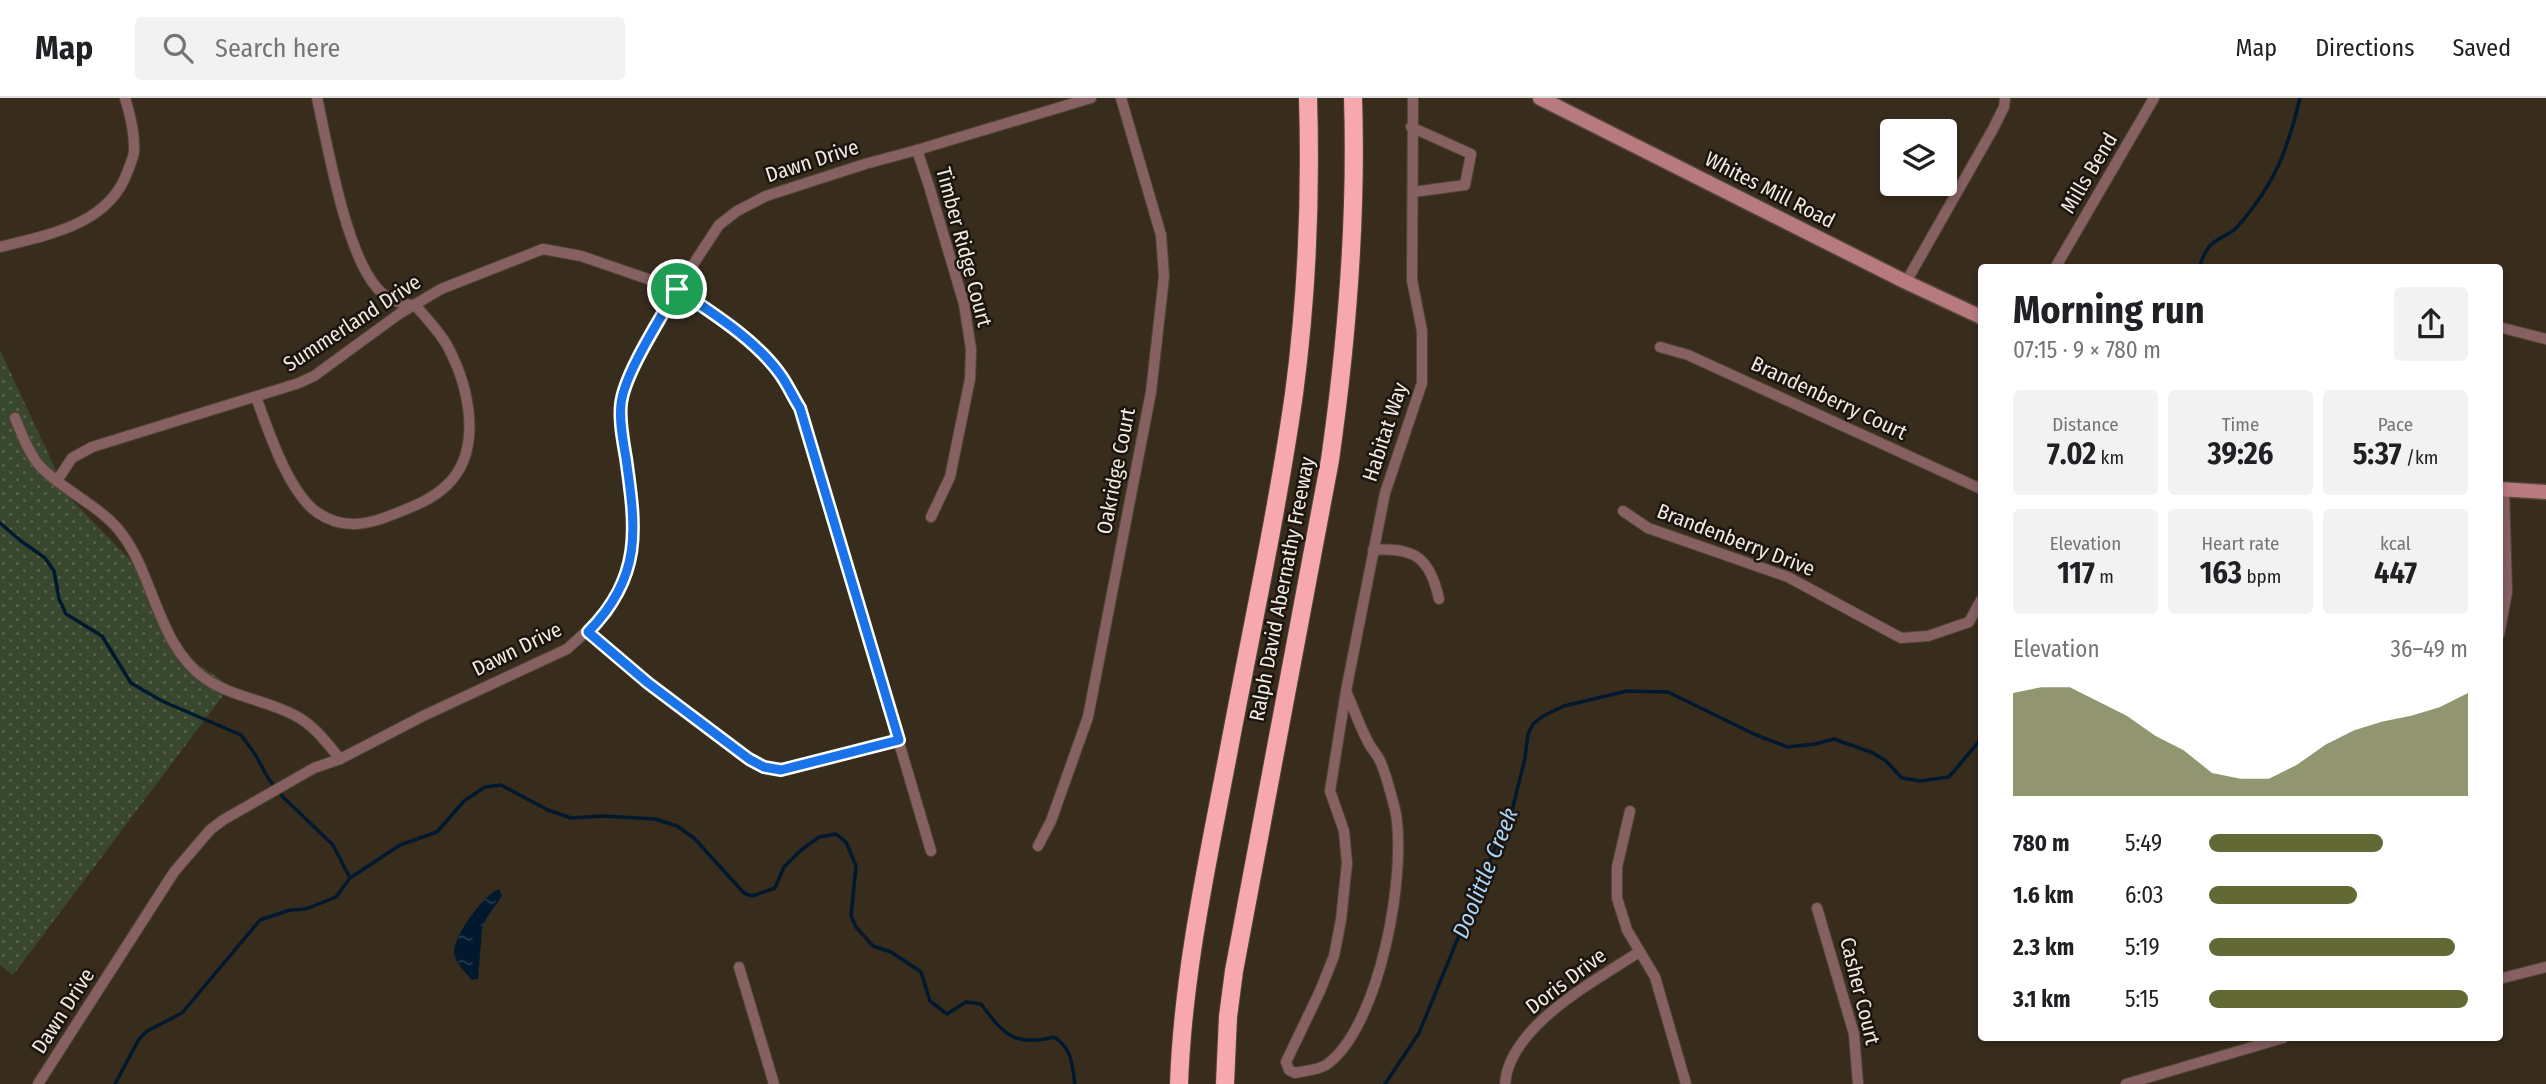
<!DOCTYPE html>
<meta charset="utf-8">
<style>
:root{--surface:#fff;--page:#f2f2f2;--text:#202124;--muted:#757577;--line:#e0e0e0;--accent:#636935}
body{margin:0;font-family:"Fira Sans Condensed",sans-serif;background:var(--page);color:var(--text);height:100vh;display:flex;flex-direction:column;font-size:26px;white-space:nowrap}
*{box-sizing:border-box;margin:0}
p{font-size:23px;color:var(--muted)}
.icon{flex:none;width:38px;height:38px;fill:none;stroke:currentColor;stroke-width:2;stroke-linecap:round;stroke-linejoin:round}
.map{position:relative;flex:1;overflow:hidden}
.sheet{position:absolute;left:1978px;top:166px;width:525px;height:777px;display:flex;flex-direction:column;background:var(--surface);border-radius:7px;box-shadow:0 4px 10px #0003}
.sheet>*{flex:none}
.fabs{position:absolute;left:1880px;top:21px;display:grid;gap:14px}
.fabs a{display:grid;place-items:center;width:77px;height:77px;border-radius:7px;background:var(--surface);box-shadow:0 4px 10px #0003;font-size:35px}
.pin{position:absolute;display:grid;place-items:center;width:60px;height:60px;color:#fff;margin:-30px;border:4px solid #fff;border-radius:50%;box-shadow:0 2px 7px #0007}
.round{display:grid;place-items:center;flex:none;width:74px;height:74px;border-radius:7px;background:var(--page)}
.head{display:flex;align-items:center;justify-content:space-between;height:119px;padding:0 35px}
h1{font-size:38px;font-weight:700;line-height:52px}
.metrics{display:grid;grid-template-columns:repeat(3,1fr);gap:10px;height:119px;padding:7px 35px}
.metrics div{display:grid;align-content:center;border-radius:7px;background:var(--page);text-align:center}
.metrics b{font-size:30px;font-weight:700}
.metrics small{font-size:19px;font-weight:400}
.metrics p{font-size:19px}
.chart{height:196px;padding:14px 35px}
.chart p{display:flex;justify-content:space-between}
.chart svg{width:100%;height:126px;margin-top:7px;fill:var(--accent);opacity:.7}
ul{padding:0 35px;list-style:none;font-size:23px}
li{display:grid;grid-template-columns:112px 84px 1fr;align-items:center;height:52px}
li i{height:18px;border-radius:9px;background:var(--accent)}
header{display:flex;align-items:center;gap:42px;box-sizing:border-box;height:98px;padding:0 35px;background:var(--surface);border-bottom:2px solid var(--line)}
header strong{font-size:33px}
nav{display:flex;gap:38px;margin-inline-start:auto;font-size:24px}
.search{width:490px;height:63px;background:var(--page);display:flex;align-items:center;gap:18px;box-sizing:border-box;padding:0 24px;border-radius:7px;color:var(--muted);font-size:26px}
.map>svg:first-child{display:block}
.park{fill:url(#park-dots)}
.water{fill:url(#water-ripples)}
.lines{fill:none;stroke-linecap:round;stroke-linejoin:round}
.stream{stroke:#00192f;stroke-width:3.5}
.street-casing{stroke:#524738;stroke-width:12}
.secondary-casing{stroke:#524738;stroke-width:17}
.highway-casing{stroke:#524738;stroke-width:20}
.street{stroke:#876062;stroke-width:10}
.secondary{stroke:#b87a7f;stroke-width:14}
.highway{stroke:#f6a8ae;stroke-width:18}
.route-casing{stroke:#fff;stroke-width:14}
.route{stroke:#1a73e8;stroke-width:9}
.labels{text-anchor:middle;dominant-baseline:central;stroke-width:5;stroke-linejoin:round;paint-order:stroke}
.street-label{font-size:21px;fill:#f2eae1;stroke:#1b150f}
.water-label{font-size:23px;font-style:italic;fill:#abd4f9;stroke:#1b150f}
</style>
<header>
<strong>Map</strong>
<div class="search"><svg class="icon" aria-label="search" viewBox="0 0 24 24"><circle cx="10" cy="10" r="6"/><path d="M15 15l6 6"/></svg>Search here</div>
<nav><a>Map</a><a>Directions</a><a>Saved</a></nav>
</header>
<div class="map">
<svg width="2546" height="986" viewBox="0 0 2546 986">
<defs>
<pattern id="park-dots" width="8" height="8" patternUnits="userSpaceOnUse" patternTransform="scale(1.75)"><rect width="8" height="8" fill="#38472d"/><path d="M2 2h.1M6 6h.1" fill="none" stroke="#55624b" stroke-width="1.8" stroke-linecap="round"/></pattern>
<pattern id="water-ripples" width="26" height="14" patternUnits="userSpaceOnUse" patternTransform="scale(1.75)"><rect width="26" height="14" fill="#00192f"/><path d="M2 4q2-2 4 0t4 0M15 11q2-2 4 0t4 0" fill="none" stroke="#263b4d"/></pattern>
</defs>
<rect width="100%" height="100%" fill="#382c1d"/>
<!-- park -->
<path class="park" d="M0,252L68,398L139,471L173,549L230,588L13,877L0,867Z"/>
<!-- water -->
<path class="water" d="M499,791L502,798L486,821L482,831L478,881L472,882C465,874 455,865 454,854C454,837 484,796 499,791Z"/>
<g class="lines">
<!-- stream -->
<g class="stream">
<path d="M2199,170C2202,162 2205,151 2212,146C2221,138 2229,138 2239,127C2275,85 2287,54 2300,0"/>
<path d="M0,425L21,443L45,460L54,473L59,501L66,516L102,538L131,585L162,603L241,637L255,656L268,680L283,699L333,747L350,780"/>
<path d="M115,986L139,941L147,933L182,915L260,822L290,812L306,811L336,799L350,780L400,747L437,734L464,703L485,689L501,687L548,712L571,720L602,718L655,721L677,728L694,740L744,795L752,798L775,790L784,769L801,752L819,739L836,736L846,744L856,768L851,818L856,829L873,848L891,854L921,874L930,903L947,916L966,904L981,906C1004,937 1015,949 1054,939C1072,950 1072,966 1075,986"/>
<path d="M1385,986L1419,935L1495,750L1512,713L1525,660L1528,636L1533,626L1543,618L1564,608L1627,593L1668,594L1754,636L1787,649L1815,646L1834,641L1873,655L1886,663L1902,680L1920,683L1949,679L1981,641"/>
</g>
<defs>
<g id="street">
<path d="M1411,29L1471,56L1465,87L1413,94"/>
<path d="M917,52L929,88L964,206L971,251L970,281L950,379L931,419"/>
<path d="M0,149C47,137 108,127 127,75C129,69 133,61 134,54C135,37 130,16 125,0"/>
<path d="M2055,170L2154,0"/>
<path d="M1906,184L1993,31L2004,9L2005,0"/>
<path d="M2499,229L2546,241"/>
<path d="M1660,249L1688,257L1981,391"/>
<path d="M256,299C268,332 289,396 318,415C343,432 368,427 394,416C412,409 431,402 446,388C484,353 469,289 448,249C440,234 426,220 415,207C402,207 386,201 377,190C345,153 328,49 317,0"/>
<path d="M15,320C22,336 28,354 39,367C59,390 97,406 118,431C155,475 156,547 206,581C232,599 266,602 294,617C313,626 327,645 340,661"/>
<path d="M58,381L72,360L92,349L299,285L314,278L399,216L441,191L543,151L581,158L677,191L719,220L757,251L779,275L800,309L931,753"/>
<path d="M1623,413L1648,430L1788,479L1901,540L1928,538L1969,524L1981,502"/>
<path d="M1373,452C1415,449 1430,460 1439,501"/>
<path d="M588,534L648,585L749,661L764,669L781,672L899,642"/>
<path d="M2499,537L2507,494L2504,392"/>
<path d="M1346,593C1353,609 1359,626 1367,642C1371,651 1378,657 1381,665C1387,679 1391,697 1395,711C1408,772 1380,930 1326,967C1318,972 1304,973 1295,975L1289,972L1286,964L1320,893L1334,858L1341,822L1347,765L1344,733L1330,693L1346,593L1385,395L1422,285V233L1412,182L1413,0"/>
<path d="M1630,713L1617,769V800L1627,832L1655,879L1686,986"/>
<path d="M1038,748L1051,723L1088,619L1151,294L1162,197L1164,178L1161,137L1121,0"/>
<path d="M1817,810L1854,936L1858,986"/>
<path d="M739,869L774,986"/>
<path d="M2499,881L2546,869"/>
<path d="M38,986L174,774L210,732L223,722L314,670L340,661L423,618L567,551L608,514L622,488L632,453L634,415L620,307L626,284L677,191L719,127L737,113L766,98L865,66L917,52L1091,0"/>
<path d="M1505,986C1509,928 1595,883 1639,854"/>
<path d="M2126,986L2283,940"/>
</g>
<g id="secondary">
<path d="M1540,0L1906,184L1981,219"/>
<path d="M2499,391L2546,394"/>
</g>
<g id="highway">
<path d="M1179,986C1183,873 1208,762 1229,651C1251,533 1277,415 1294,296C1307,198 1311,99 1308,0"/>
<path d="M1225,986L1228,919L1234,873L1330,362C1347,242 1357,122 1353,0"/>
</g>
</defs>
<!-- street casing -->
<use href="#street" class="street-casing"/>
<!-- secondary casing -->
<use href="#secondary" class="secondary-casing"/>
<!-- highway casing -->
<use href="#highway" class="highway-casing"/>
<!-- street -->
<use href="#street" class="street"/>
<!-- secondary -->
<use href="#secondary" class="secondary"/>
<!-- highway -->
<use href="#highway" class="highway"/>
</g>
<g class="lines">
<defs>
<path id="route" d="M677,191C712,215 755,241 780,276C788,287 793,299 800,310L899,642L781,672L764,669L749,661L648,585L588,534C643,478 636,431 626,360C623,343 619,323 621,306C624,276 661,220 677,191Z"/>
</defs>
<!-- route casing -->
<use href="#route" class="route-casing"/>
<!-- route -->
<use href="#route" class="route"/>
</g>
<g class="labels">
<!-- street labels -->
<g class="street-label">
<text transform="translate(812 63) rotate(-18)">Dawn Drive</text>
<text transform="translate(2089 75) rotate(-59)">Mills Bend</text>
<text transform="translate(1770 92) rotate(27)">Whites Mill Road</text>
<text transform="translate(964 149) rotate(75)">Timber Ridge Court</text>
<text transform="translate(352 225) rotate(-33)">Summerland Drive</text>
<text transform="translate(1829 300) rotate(25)">Brandenberry Court</text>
<text transform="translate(1385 334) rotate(-72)">Habitat Way</text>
<text transform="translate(1116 373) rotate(-79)">Oakridge Court</text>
<text transform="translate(1736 442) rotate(21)">Brandenberry Drive</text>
<text transform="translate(1282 491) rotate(-79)">Ralph David Abernathy Freeway</text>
<text transform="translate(517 551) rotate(-26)">Dawn Drive</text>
<text transform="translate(1566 883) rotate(-37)">Doris Drive</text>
<text transform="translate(1860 893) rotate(76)">Casher Court</text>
<text transform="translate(63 913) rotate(-57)">Dawn Drive</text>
</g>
<!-- water labels -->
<g class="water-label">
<text transform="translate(1485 775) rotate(-68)">Doolittle Creek</text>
</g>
</g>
</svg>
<div class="fabs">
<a><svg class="icon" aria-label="layers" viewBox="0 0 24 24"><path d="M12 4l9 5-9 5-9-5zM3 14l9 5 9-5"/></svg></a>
</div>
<div class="pin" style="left:677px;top:191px;background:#1e9e55"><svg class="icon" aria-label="arrive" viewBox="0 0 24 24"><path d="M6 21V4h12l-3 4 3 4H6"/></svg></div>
<section class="sheet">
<div class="head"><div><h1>Morning run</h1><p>07:15 · 9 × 780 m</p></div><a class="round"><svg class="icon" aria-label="share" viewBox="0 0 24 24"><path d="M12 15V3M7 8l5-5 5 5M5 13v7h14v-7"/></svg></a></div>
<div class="metrics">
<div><p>Distance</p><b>7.02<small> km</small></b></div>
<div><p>Time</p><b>39:26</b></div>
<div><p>Pace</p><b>5:37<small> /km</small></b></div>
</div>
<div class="metrics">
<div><p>Elevation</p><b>117<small> m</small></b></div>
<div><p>Heart rate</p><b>163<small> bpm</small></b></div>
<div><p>kcal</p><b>447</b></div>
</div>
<div class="chart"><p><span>Elevation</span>36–49 m</p>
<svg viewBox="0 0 160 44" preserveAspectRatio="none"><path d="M0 44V8L10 6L20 6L30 11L40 16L50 23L60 28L70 36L80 38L90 38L100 33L110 26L120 21L130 18L140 16L150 13L160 8V44z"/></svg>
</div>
<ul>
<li><b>780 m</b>5:49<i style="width:67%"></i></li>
<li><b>1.6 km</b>6:03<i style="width:57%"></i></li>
<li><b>2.3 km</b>5:19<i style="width:95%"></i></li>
<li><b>3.1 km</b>5:15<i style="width:100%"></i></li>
</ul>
</section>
</div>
